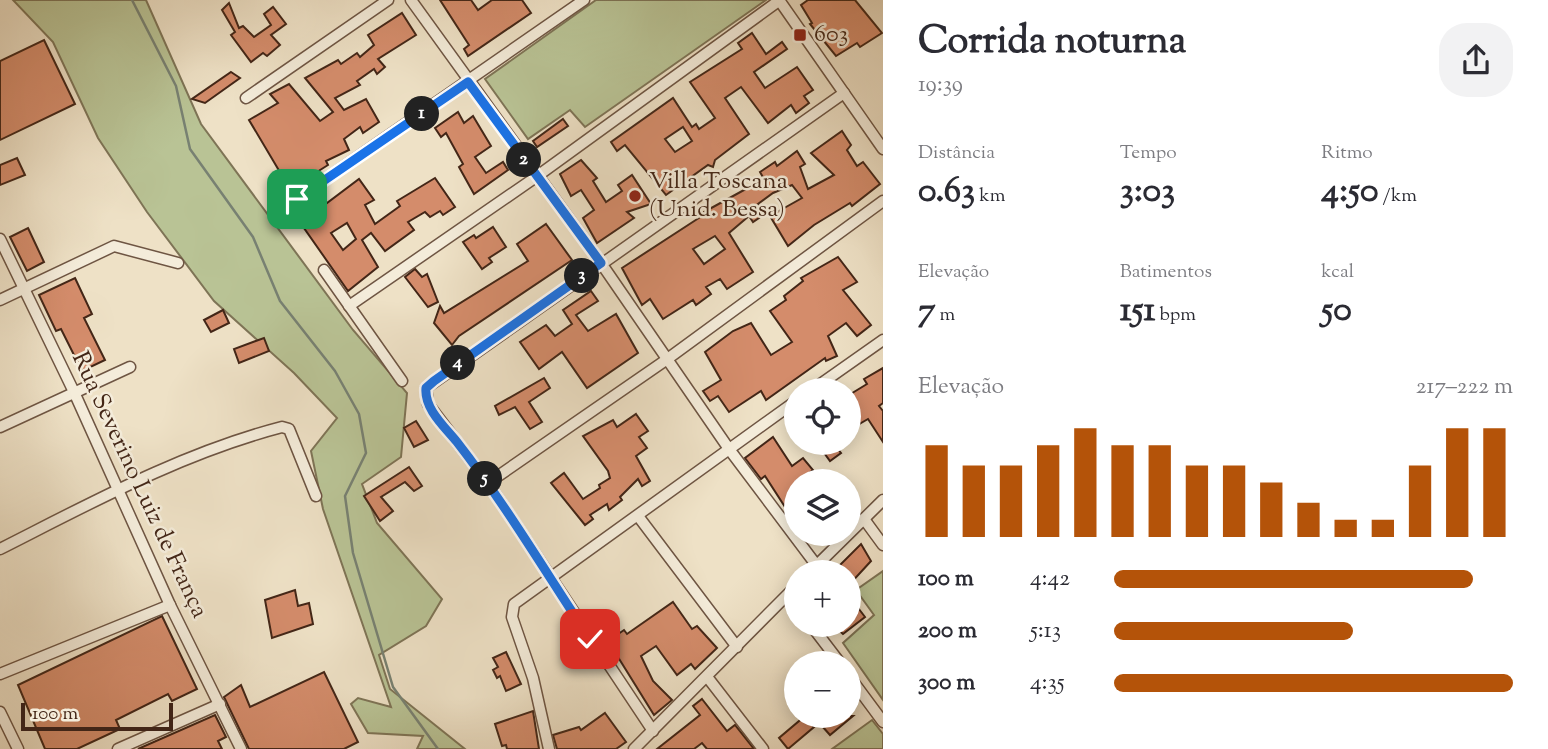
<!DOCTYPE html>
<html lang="pt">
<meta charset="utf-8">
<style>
:root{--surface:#fff;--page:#f2f2f3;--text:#2b2b33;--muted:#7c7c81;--accent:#b45309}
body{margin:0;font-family:"Sorts Mill Goudy",serif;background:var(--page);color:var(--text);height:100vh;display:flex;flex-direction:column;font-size:26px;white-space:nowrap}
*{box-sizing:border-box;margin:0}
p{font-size:23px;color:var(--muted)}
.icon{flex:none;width:38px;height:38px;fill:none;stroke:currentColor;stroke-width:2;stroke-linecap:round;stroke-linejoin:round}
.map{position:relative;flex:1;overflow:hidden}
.side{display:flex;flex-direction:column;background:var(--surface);width:665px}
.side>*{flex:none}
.buttons{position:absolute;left:784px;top:378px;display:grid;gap:14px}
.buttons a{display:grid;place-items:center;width:77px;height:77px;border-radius:50%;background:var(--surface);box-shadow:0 4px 18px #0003;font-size:35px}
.scale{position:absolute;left:21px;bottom:18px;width:152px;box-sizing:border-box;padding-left:7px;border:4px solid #432617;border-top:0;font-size:19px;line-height:24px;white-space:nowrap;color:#432617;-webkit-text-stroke:5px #f4ecda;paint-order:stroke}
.pin{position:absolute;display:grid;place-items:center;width:60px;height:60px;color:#fff;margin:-30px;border-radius:14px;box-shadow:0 4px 10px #0006}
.km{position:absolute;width:35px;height:35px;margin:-18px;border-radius:50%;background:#222;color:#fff;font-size:19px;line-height:35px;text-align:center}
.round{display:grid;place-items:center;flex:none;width:74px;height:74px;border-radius:28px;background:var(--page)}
.overview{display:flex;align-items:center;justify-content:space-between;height:119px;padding:0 35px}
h1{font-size:38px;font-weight:700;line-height:52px}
.figures{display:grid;grid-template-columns:repeat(3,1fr);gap:10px;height:119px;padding:7px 35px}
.figures div{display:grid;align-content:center}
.figures b{font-size:35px;font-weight:700}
.figures small{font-size:19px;font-weight:400}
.figures p{font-size:19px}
.chart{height:196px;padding:14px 35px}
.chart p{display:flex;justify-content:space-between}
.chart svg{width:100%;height:126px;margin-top:7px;stroke:var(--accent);stroke-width:6}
ul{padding:0 35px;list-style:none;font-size:23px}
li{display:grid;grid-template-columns:112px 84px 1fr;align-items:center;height:52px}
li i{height:18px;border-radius:9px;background:var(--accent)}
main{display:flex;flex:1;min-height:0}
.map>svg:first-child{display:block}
.green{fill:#b9c395;stroke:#7e7456;stroke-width:2}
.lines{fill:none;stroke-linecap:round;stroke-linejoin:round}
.stream{stroke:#788172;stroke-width:2.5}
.building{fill:#d48c6b;stroke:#432617;stroke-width:2;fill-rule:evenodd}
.minor-casing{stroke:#6e5543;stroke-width:13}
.minor{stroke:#f4ecda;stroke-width:10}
.route-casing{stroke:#fff;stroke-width:14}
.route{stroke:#1a73e8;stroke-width:9}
.poi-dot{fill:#8f2418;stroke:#f4ecda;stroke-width:2.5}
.labels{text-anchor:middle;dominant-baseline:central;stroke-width:5;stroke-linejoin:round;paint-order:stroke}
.poi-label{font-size:24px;fill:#432617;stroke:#f4ecda;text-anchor:start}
.street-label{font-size:24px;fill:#432617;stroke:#f4ecda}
</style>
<main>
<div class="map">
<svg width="883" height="749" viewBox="0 0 883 749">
<rect width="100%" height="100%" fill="#eee1c6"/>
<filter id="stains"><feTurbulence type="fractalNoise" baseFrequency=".00286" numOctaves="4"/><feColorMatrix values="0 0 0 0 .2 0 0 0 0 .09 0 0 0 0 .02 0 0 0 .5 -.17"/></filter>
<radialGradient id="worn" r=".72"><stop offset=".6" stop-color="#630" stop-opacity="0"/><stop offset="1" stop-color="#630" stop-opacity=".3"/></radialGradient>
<!-- green -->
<g class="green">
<path d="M13,0H146L201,124L353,330L407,393L401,457L362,484L377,523L442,599L426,626L379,655L390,689L465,749H417L423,736L368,733L351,704L358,698L391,707L323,509L311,451L337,418L294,373L214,301L147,212L98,138L53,42Z"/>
<path d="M596,0H766L585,127L570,110L528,139L485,79Z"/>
<path d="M883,571V700L843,643L874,615L856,590Z"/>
<path d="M872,720L883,734V749H832Z"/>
</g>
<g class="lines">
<!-- stream -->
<path class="stream" d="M132,0L176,86L190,149L253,237L280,301L335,371L359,414L366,453L345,496L353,553L393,687L438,749"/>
</g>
<!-- building -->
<g class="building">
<path d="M440,0H471L478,10L492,0H522L531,13L468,56L464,49L469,45Z"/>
<path d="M808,0H855L882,33L860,47L857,43L836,56L810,24L812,23L801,5Z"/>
<path d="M229,3L239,28L243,26L254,37L271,25L264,14L273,7L286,24L271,35L280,45L267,56L263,53L251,62L231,35L235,32L222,10Z"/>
<path d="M402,13L416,35L378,59L385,67L377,74L374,69L357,81L360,85L335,98L344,110L366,99L379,122L363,133L360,127L344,139L349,150L326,161L328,165L290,189L249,120L278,103L270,94L289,84L320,121L333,112L305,78L338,60L341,64L357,53L360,57L374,45L368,35Z"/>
<path d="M752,33L766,54L782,42L787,49L754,72L765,88L797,67L813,90L804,96L809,103L796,113L791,105L768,123L741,87L725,98L749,134L715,160L713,167L708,165L666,195L625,145L617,151L611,142L673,98L692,127L696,124L699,129L715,118L690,82L742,49L738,43ZM683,127L692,141L675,152L665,139Z"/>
<path d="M44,40L75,104L0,140V61Z"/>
<path d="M231,72L240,78L205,103L192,99Z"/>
<path d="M458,112L464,123L473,116L491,146L475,157L486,173L503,162L508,170L474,194L459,167L463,164L446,133L441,137L435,128Z"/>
<path d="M563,119L568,126L537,147L533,141Z"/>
<path d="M842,131L851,145L847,150L857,166L863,162L880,184L852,206L850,203L814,225L788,246L770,216L802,198L792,185L773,193L758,204L765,214L753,222L749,216L729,233L753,272L727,289L720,279L706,287L711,294L696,305L693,300L663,319L650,299L642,305L622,268L705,214L704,212L764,179L760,172L775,162L777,166L797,151L805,164L800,167L808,189L834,175L811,153ZM715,236L725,249L704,264L693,249Z"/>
<path d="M17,158L25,175L0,185V165Z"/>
<path d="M581,160L597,178L593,181L606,202L622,191L618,185L632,175L651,204L627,212L634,218L597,243L583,218L594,210L581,190L571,196L560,174Z"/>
<path d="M435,178L455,207L443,215L440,211L430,217L425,212L408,222L414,230L385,251L371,233L362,240L378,267L348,291L297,218L310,205L315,212L359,179L374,200L365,205L375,224L400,206L397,201ZM347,223L356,239L343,250L331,233Z"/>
<path d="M546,224L572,260L459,336L452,345L434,323L440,306L444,313L528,261L517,244Z"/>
<path d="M493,227L506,247L489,258L492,262L482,269L463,242L474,235L476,238Z"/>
<path d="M28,228L44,262L27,271L10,237Z"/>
<path d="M838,257L857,282L843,290L871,325L857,336L846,323L828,336L837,356L826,361L825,358L766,400L761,391L729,412L718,396L710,401L703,391L721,380L705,352L733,331L751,323L771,355L792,342L770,311L786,300L784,296L803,281L801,278Z"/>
<path d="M415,269L422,277L427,274L438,302L428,307L405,277Z"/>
<path d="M75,278L92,314L84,318L105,360L82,371L61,329L56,331L39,295Z"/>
<path d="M591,291L598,301L576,315L588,331L616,314L638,353L587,388L562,352L539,369L520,342L546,325L555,336L572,324L563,310Z"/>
<path d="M223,310L229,323L211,332L204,320Z"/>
<path d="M264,338L269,351L239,363L234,349Z"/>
<path d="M883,368V403L879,406L883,411V442L868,419L849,430V395L867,384L864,379Z"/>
<path d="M544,378L550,388L529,402L542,422L530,429L515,407L499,415L495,406Z"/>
<path d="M636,414L648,431L639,437L647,448L636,456L650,481L642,486L638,479L620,497L622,500L609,510L607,504L590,515L593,519L585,525L551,483L564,473L583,499L600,488L599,485L610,478L608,471L583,436L613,420L617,427Z"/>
<path d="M416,421L428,440L414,447L404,428Z"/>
<path d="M773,437L792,466L803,458L813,470L808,474L811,481H796V524L765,476L761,479L745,458Z"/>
<path d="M817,443H843L837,448L841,453L830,461Z"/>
<path d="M409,467L422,486L414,491L405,482L381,497L393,511L380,521L364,496Z"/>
<path d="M861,544L871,561L849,585V572H833Z"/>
<path d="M295,590L298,606L309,603L313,624L272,638L265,600Z"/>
<path d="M849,596L865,617L843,634L833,625H849Z"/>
<path d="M673,602L692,629L697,626L717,648L695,669L691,664L677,675L656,646L641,656L653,681L672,700L654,715L608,641L624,630L627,634Z"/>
<path d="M162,616L197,689L172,701L168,694L116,720L120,729L77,749H45L18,685Z"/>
<path d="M506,652L521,684L506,691L500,676L497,678L493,670L498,667L493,658Z"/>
<path d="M324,672L358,742L344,749H249L224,697L241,685L250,707Z"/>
<path d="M702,699L727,731L735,725L754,749H707L702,743L694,749H657L700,715L693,706Z"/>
<path d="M533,711L539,749H507L506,745L502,746L495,724Z"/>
<path d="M605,713L626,742L616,749H557L553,735L579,727L581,730Z"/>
<path d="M215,715L226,737L218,741L222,749H138Z"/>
<path d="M805,716L814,727L788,749L779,738Z"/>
<path d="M834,716H853L830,735L822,726Z"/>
</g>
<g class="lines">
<defs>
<g id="minor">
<path d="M411,0L601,263L729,449L817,566"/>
<path d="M779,0L883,149"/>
<path d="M246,98L388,0"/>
<path d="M297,199L584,0"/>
<path d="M0,239L74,392L170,605L241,749"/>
<path d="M324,270L402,381"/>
<path d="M0,300L114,246L178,263"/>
<path d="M349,306L536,177L780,0"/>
<path d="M812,390L883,340"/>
<path d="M0,427L130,367"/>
<path d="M488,483L666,360L883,201"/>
<path d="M638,516L737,647"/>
<path d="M864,519L883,545"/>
<path d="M0,549C91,503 182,453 282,427L289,429L316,496"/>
<path d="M810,572L883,500"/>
<path d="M811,625L840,663"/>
<path d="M0,674L170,605"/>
<path d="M849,676L883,722"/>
<path d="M708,678L763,749"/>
<path d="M0,712L18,749"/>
<path d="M653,731L488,483L428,404L426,388L844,93"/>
<path d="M118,749L220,704"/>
<path d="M549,749L533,678L512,617L514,604L796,401"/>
<path d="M634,749L796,586"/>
</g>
</defs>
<!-- minor casing -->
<use href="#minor" class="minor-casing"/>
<!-- minor -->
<use href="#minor" class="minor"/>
</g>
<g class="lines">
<defs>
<path id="route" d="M297,199L468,82L601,263L434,381L426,388C424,409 445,427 457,442C506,505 546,573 590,639"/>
</defs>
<!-- route casing -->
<use href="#route" class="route-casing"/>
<!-- route -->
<use href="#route" class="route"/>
</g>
<!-- markers -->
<g class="poi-dot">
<rect x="793" y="28" width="14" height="14" rx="3.5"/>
<circle cx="635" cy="196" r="7"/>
</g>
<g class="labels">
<!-- poi labels -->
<g class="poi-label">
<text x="814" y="35">603</text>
<text x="649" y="182">Villa Toscana<tspan x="649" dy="28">(Unid. Bessa)</tspan></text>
</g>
<!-- street labels -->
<g class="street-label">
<text transform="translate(139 485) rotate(65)">Rua Severino Luiz de França</text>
</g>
</g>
<rect width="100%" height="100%" filter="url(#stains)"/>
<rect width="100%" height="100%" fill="url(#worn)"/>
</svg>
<div class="buttons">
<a><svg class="icon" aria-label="locate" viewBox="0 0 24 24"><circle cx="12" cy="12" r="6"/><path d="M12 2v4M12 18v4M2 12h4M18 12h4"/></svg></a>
<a><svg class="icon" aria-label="layers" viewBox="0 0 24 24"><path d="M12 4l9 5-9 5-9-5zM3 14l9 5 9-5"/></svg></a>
<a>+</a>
<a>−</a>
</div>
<div class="scale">100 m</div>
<div class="pin" style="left:297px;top:199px;background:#1e9e55"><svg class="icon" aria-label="arrive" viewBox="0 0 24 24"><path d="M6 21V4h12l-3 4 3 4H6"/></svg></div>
<div class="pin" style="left:590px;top:639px;background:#d93025"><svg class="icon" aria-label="check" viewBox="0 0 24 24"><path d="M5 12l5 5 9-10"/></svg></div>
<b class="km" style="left:422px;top:114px">1</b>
<b class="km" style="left:524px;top:160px">2</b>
<b class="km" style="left:582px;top:276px">3</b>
<b class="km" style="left:458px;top:363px">4</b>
<b class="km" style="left:485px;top:479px">5</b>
</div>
<section class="side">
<div class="overview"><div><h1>Corrida noturna</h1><p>19:39</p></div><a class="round"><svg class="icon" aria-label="share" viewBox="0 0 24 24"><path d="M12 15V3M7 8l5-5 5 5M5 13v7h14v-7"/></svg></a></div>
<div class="figures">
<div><p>Distância</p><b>0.63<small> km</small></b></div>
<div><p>Tempo</p><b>3:03</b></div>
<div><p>Ritmo</p><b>4:50<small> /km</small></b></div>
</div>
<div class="figures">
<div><p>Elevação</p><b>7<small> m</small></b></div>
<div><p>Batimentos</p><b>151<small> bpm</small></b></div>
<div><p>kcal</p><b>50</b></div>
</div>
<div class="chart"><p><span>Elevação</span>217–222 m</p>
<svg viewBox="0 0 160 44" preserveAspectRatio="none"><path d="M5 44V12M15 44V19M25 44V19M35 44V12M45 44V6M55 44V12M65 44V12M75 44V19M85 44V19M95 44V25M105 44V32M115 44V38M125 44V38M135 44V19M145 44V6M155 44V6"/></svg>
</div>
<ul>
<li><b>100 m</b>4:42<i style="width:90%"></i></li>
<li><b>200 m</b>5:13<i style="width:60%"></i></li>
<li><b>300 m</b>4:35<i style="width:100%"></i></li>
</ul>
</section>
</main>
